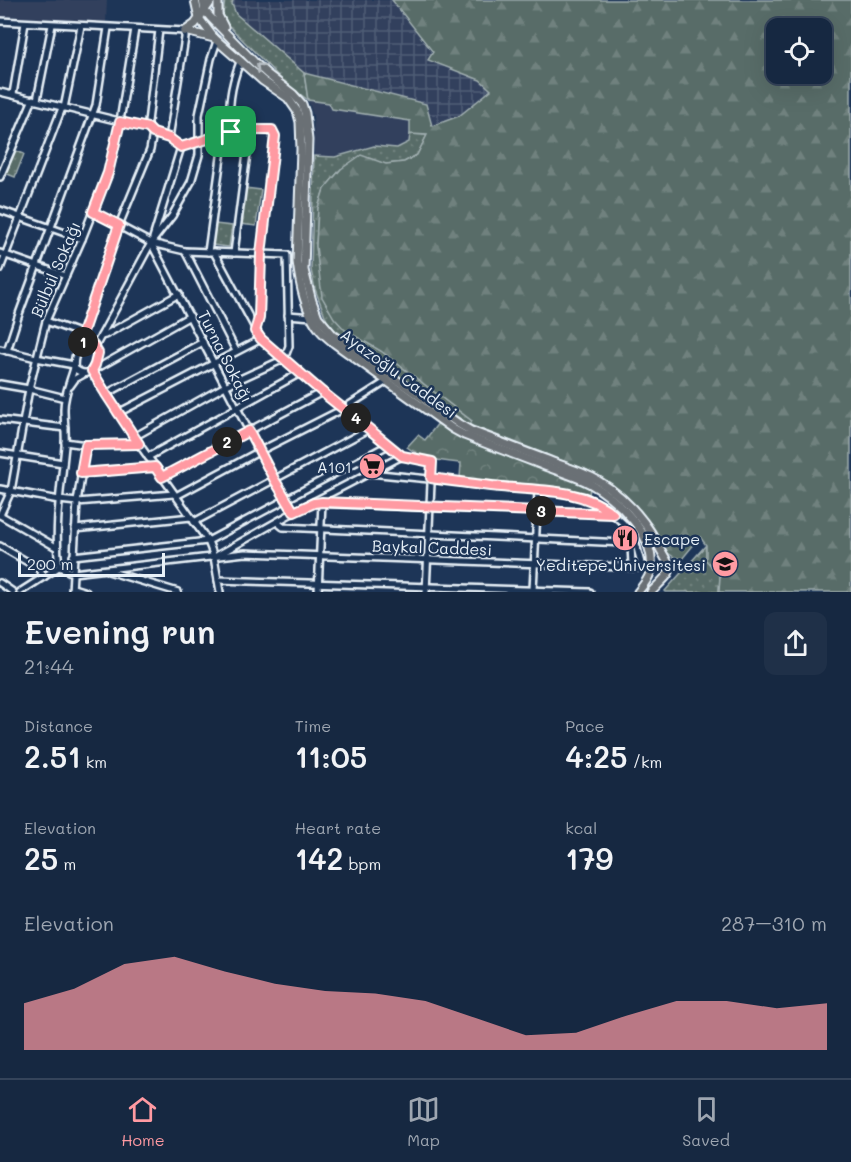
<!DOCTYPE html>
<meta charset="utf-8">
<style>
:root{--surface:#162841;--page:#1f3048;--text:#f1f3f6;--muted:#9ea6b1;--line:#35445a;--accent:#ff9aa2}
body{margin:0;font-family:Mali,sans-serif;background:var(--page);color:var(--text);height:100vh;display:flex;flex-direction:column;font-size:22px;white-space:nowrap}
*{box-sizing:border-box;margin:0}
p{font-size:20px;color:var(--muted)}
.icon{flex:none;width:33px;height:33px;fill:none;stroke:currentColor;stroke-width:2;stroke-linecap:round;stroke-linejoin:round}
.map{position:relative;height:592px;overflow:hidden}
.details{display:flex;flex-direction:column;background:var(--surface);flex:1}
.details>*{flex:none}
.controls{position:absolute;left:766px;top:18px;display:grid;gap:12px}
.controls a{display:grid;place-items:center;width:66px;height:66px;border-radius:12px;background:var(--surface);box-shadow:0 6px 24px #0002,0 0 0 2px var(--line);font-size:30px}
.scale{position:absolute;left:18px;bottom:15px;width:147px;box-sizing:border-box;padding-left:6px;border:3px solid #e8f1f8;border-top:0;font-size:16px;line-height:21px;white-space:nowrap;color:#e8f1f8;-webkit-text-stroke:4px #1d3557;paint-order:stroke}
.pin{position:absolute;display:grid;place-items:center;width:51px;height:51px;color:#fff;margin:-26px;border-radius:12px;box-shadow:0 3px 9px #0006}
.km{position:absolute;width:30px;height:30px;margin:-15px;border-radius:50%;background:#222;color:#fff;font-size:16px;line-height:30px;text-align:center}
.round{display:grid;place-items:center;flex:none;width:63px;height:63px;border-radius:12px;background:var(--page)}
.summary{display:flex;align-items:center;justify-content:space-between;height:102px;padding:0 24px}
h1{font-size:33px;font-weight:600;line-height:45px}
.metrics{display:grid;grid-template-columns:repeat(3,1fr);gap:9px;height:102px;padding:6px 24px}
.metrics div{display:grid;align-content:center}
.metrics b{font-size:30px;font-weight:600}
.metrics small{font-size:16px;font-weight:400}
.metrics p{font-size:16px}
.chart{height:168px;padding:12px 24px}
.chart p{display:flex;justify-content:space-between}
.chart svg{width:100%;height:108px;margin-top:6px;fill:var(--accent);opacity:.7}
.tab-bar{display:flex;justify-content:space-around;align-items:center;height:84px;border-top:2px solid var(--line);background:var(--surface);font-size:16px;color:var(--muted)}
.tab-bar a{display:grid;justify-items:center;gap:3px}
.tab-bar .selected{color:var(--accent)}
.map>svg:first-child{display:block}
.built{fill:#31415d}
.industrial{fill:url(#industrial-grid)}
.grass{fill:url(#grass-dots);stroke:#a0aeb0;stroke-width:1.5}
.forest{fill:url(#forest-firs);stroke:#a0aeb0;stroke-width:1.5;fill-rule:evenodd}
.park{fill:url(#park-crowns);stroke:#a0aeb0;stroke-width:1.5}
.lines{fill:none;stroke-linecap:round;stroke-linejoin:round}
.minor-casing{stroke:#e8f1f8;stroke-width:10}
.major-casing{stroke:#e8f1f8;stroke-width:11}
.minor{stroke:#1d3557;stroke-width:5}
.major{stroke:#6a7074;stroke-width:7}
.oneway{stroke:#b6bdc3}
.route-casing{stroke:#fff;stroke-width:12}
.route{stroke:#ff9aa2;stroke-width:8}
.labels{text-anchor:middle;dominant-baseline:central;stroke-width:5;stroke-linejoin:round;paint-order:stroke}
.street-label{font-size:16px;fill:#e8f1f8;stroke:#1d3557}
.poi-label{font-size:16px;fill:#e8f1f8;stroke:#1d3557;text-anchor:end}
</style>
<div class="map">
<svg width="851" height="592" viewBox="0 0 851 592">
<defs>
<pattern id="industrial-grid" width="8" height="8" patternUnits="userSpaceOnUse" patternTransform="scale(1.5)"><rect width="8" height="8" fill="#31415d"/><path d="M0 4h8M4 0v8" fill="none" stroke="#4f5d75"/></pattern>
<pattern id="grass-dots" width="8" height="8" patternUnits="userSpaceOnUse" patternTransform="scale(1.5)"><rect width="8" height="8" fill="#586c67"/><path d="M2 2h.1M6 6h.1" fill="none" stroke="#70817e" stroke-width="1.8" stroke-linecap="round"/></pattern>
<pattern id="forest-firs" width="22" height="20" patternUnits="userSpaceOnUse" patternTransform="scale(1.5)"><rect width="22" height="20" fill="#586c67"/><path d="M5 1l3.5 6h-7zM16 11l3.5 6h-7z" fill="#70817e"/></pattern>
<pattern id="park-crowns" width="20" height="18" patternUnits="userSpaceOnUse" patternTransform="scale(1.5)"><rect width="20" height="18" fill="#586c67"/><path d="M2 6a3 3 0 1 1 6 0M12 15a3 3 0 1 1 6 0" fill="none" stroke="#70817e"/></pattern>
</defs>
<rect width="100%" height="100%" fill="#1d3557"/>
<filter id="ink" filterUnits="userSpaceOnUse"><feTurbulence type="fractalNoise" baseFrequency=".0167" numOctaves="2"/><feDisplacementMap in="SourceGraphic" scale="12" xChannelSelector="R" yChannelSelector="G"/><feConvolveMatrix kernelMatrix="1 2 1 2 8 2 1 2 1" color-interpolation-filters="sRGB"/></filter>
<g filter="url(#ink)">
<!-- built -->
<g class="built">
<path d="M0,0H107L106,22L0,16Z"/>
<path d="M308,100L329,103L332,109L411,121L409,141L397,148L374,146L335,157L314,156L313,116Z"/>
</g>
<!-- industrial -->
<path class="industrial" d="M233,0H392L434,52L428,60L481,80L491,90L459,116L432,126L425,104L304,73L236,14L232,4Z"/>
<!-- grass -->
<g class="grass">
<path d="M225,0H233L232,4L236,14L304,73L308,100L284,82L225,22L223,14Z"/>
<path d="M410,134L427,135L417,155L404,162L341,169L324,189L318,208L316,246L323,297L328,308L345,330L381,351L472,421L470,425L439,405L334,329L327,321L315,289L311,270L314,156L335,157L374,146L397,148L409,142Z"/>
<path d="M14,150L24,154L15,177L5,173Z"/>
<path d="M245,188L261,190L256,226L240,224Z"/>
<path d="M215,224L232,226L229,247L212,245Z"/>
<path d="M706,545V560L720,576L719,592H666L665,591Z"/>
</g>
<!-- forest -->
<path class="forest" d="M392,0H851V592H719L720,576L706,560V545L700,537L682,559L674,557L668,553L652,525L627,497L606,481L587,470L470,425L472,421L381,351L345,330L334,318L322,297L316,246L318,208L324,189L341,169L361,155L386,164L404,162L417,155L427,135L410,134V121L332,109L329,103L308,100L304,73L426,104L432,126L459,116L491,90L480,80L428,60L433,52ZM777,28H822V74H777Z"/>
<!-- park -->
<path class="park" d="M439,422L574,479L590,488L589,495L551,488L509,486L460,478L461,463C441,461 423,460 407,447L418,435L425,440Z"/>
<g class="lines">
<defs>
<g id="minor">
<path d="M0,21L185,31V38L169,138"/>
<path d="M0,92L148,128L153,133L169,138L181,147L231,132L250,130L272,131L275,136L274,142L261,254L259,318L255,331"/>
<path d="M13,94L25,23"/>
<path d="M37,100L52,25"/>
<path d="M64,108L81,26"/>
<path d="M148,128V122L159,30"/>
<path d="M231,132C227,108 231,85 240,62"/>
<path d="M0,177L33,99"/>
<path d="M0,210L82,239"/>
<path d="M93,212L151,243L185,251L287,255L289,346L284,359L227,385L134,437"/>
<path d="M153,238L181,147"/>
<path d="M151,243L274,479L294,512"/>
<path d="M185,251L236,351"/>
<path d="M208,252L224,135"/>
<path d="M214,252L261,339L322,392L402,456"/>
<path d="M0,253L66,276"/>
<path d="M234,253L250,130"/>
<path d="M0,269L62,108"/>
<path d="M288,315L312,317"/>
<path d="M46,321L82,334"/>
<path d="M101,336L105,335L179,294"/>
<path d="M83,344L82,334L119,225L150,150L153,133"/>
<path d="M83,344L92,345L97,353C95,367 90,381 74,368C74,360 76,349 83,344Z"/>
<path d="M95,347L151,243L172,216L191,182L199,155V115L211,59L217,41"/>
<path d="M0,349L36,358L74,365"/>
<path d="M7,351L19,314L96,105L108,28"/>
<path d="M93,369L101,366L190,316"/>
<path d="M92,371L134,437L208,541L214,557L220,592"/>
<path d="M0,384L29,389L65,398"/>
<path d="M70,386L75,379L84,374"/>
<path d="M106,394L203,342"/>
<path d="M118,413L261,339"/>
<path d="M0,420L65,428"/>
<path d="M65,442L86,445L139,444"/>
<path d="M0,453L63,463"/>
<path d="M402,456L432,462L426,592"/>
<path d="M148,457L300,373"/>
<path d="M81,473L155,467"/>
<path d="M370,473L555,492L585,497L605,507L613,514L623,523L631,534L636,544L642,567"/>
<path d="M162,477L322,392"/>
<path d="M0,489L59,500L77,502L174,494"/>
<path d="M176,496L260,451L343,409L387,381"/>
<path d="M314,503L612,514"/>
<path d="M0,515L11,491L29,389L46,321L82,239L108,173L120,121L135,29"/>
<path d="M0,515L56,547"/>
<path d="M194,522L369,429"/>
<path d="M277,522L283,527L624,543L631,546L632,564L638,566"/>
<path d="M75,529L191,517"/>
<path d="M0,546L38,568L44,577"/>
<path d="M218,555L294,512L402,456"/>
<path d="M73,556L208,541L388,445"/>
<path d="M59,567L73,573L245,553L650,568"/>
<path d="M59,567C54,527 61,487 65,446C66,434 64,421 64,409C64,395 70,382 74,368"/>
<path d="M108,571L178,592"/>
<path d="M218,580L590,592"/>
<path d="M0,583L13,592"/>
<path d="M73,588L86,592"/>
<path d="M533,590L538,491"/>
<path d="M20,592L59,567"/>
<path d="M72,592L77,502L86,445"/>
<path d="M318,592L322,502"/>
</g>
<g id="major">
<path d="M195,0L199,18L214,38L263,81L288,98L297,111L300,122L301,149L297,262C300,285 305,312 320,330C324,335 329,339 334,343L453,429L464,435C489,445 513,454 537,463C554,470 573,475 589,483C617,499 659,537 650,573C648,580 642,587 638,592"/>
<path d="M203,0L205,11L210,17L254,62L267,74L293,94L302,104L305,113L308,140L304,270L312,301L318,317L333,335L344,343L459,424L471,431C496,440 520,450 545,459C562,466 581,471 597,480C622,495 643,517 657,543C673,574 677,566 651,592"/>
<path d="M218,0V15L224,27"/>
<path d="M185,31L195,24L212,0"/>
<path d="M185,31L214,38"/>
</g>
</defs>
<!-- minor casing -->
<use href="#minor" class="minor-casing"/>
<!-- major casing -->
<use href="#major" class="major-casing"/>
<!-- minor -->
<use href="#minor" class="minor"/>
<!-- major -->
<use href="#major" class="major"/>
</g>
<!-- one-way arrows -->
<defs><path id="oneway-chevron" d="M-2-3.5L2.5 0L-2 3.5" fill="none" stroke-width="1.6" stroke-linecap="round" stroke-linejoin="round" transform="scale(1.5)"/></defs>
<use class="oneway" href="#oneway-chevron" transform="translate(260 67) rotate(-137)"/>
</g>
<g class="lines" filter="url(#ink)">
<defs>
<path id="route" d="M120,122L148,128L153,133L169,138L181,147L231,132L250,130H272L275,136L261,254L259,318L255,331L261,339L322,392L369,429L402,456L432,462L431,478C455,481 478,485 501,487C539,491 582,488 613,514L322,502L314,503L294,512L274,479L249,431L162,477L155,467L81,473L86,445L139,444L106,394L92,371L95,365L98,353L93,345L83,344L82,334L119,225L93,212L108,173Z"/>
</defs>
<!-- route casing -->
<use href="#route" class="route-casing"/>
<!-- route -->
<use href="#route" class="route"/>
</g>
<!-- icons -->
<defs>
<symbol id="supermarket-disc" viewBox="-11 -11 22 22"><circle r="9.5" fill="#ff9aa2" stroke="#1d3557"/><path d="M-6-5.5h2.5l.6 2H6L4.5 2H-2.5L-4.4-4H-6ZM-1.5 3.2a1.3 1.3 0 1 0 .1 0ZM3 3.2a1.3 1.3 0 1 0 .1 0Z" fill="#111"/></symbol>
<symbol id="restaurant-disc" viewBox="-11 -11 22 22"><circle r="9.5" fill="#ff9aa2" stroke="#1d3557"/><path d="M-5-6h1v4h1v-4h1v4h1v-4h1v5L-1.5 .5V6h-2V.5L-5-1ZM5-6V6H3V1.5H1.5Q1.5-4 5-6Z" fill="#111"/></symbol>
<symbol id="university-disc" viewBox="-11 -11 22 22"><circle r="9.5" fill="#ff9aa2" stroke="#1d3557"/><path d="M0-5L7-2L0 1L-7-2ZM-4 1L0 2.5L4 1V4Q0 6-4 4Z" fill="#111"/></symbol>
</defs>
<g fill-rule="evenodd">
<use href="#supermarket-disc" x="357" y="451" width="30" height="30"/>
<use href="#restaurant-disc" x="610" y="523" width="30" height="30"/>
<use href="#university-disc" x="710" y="549" width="30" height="30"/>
</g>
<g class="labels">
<!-- street labels -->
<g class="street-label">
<text transform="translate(55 269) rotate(-67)">Bülbül Sokağı</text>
<text transform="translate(226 356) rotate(63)">Turna Sokağı</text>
<text transform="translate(399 373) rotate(36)">Ayazoğlu Caddesi</text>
<text transform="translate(432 547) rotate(2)">Baykal Caddesi</text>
</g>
<!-- poi labels -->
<g class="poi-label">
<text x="352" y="466">A101</text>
<text x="644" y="538" text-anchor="start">Escape</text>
<text x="706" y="564">Yeditepe Üniversitesi</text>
</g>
</g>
</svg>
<div class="controls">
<a><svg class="icon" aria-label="locate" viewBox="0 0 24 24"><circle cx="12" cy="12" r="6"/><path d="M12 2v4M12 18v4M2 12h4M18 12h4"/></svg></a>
</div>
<div class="scale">200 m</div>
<div class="pin" style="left:231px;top:132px;background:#1e9e55"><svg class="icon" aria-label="arrive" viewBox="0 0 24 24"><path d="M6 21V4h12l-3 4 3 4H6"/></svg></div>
<b class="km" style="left:83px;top:342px">1</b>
<b class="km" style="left:227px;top:442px">2</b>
<b class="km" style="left:541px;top:511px">3</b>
<b class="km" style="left:356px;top:418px">4</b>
</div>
<section class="details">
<div class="summary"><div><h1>Evening run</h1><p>21:44</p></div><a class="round"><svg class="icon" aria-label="share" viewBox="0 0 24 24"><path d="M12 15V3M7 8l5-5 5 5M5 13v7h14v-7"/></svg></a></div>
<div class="metrics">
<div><p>Distance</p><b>2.51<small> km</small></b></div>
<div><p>Time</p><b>11:05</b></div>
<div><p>Pace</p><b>4:25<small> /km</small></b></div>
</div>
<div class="metrics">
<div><p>Elevation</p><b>25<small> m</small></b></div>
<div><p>Heart rate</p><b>142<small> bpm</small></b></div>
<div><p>kcal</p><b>179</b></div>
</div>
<div class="chart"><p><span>Elevation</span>287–310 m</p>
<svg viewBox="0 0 160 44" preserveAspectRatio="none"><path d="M0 44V25L10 19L20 9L30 6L40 12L50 17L60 20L70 21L80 24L90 31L100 38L110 37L120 30L130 24L140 24L150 27L160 25V44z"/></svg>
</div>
</section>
<nav class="tab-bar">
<a class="selected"><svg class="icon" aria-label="home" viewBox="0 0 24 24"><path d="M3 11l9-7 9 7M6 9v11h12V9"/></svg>Home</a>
<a><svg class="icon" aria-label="map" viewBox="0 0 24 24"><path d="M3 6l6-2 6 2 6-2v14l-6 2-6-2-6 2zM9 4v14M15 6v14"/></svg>Map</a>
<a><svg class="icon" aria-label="saved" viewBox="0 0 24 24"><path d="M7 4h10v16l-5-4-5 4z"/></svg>Saved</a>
</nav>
